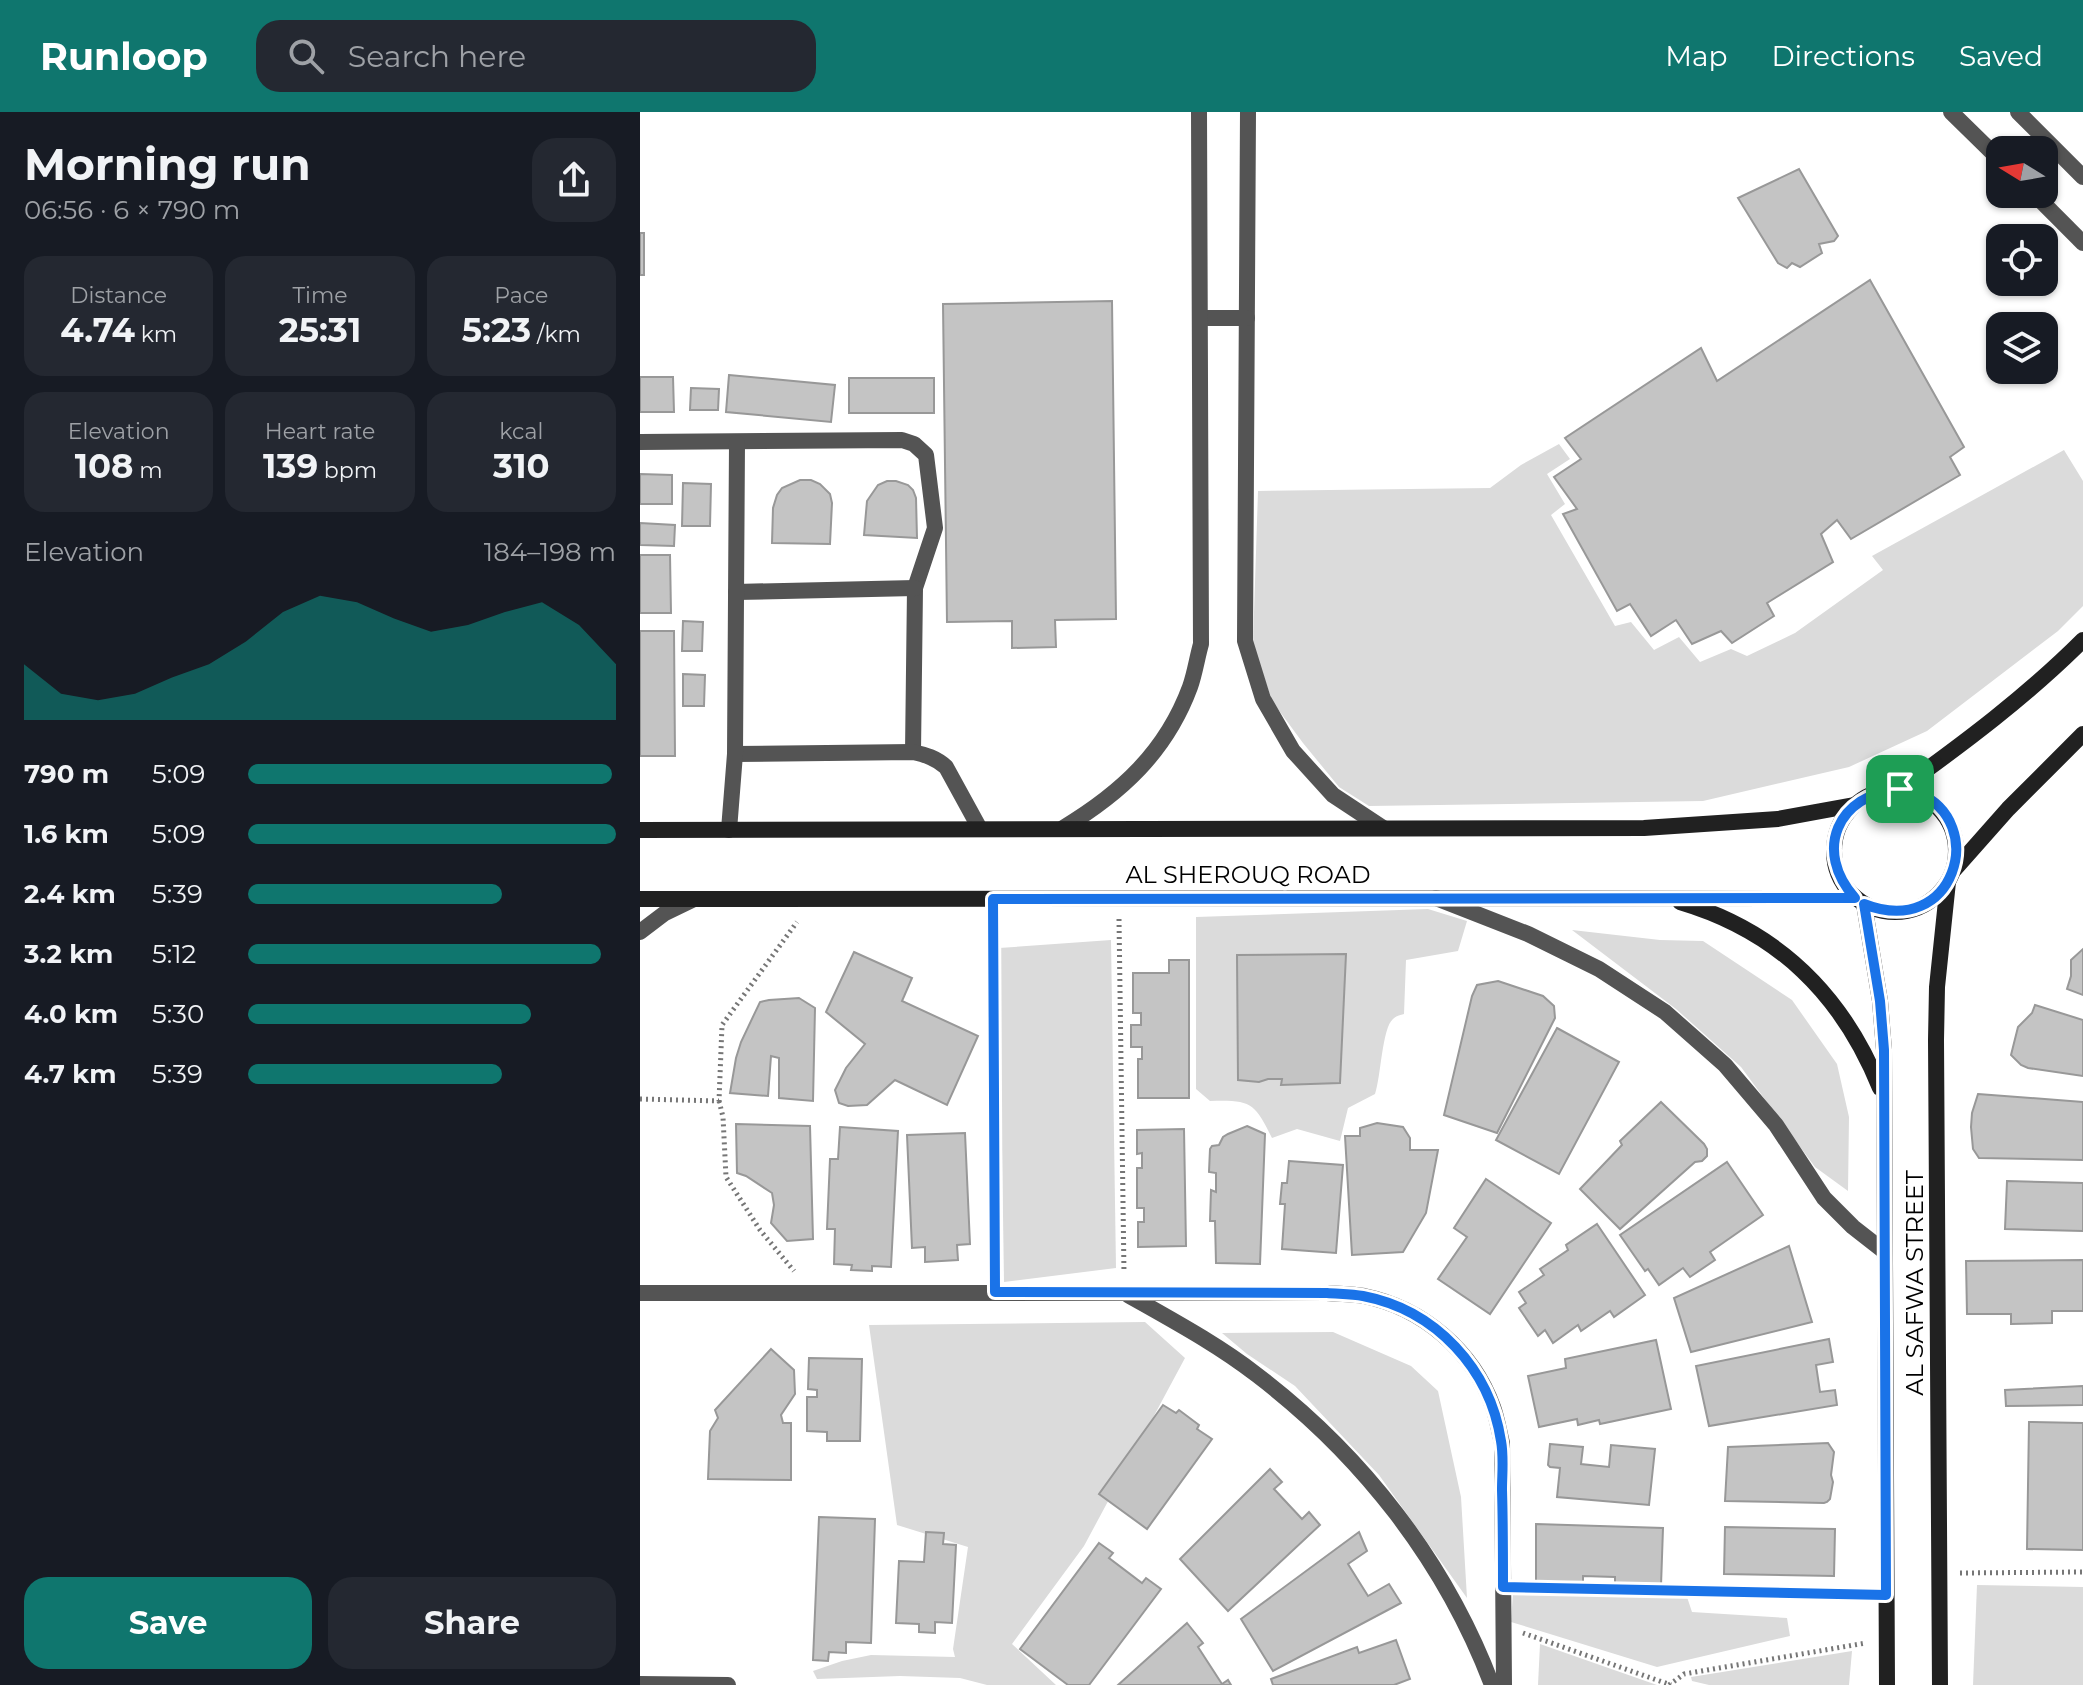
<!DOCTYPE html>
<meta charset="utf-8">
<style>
:root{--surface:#171b24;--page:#242831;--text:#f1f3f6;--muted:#9ea1a6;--accent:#0f766e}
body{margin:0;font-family:Montserrat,sans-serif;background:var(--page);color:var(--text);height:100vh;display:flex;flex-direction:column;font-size:30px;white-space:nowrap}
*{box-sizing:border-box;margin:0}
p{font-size:26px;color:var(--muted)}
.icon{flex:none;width:44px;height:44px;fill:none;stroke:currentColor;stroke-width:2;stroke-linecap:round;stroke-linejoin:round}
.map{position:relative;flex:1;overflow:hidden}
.details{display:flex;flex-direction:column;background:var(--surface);width:640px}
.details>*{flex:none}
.needle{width:52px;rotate:281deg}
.tools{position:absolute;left:1346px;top:24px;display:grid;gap:16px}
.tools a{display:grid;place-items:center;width:72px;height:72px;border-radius:16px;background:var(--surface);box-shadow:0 2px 6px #0004;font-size:40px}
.pin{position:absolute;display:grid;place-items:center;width:68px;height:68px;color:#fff;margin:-34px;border-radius:16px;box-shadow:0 4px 12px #0006}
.round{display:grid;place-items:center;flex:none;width:84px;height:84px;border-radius:24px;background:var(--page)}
.overview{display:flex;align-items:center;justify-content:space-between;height:136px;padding:0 24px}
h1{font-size:44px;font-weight:700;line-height:60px}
.stats{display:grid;grid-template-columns:repeat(3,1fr);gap:12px;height:136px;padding:8px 24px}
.stats div{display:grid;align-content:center;border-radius:20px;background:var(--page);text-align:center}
.stats b{font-size:34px;font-weight:700}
.stats small{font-size:22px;font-weight:400}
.stats p{font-size:22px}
.chart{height:224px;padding:16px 24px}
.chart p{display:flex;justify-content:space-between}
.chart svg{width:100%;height:144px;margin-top:8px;fill:var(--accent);opacity:.7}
.action{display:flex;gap:16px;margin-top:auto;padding:16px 24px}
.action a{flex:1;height:92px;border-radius:24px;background:var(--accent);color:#fff;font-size:32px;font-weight:700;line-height:92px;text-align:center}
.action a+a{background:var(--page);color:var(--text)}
ul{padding:0 24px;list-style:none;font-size:26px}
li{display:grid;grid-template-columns:128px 96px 1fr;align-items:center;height:60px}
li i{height:20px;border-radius:10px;background:var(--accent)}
header{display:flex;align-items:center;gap:48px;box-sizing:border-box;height:112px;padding:0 40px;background:var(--accent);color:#fff}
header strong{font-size:38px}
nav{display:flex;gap:44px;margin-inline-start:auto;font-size:28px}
.search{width:560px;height:72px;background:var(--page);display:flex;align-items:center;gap:20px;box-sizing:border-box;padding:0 28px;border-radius:24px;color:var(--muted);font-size:30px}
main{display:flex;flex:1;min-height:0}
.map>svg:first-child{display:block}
.green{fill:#dbdbdb}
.building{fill:#c4c4c4;stroke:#989898;stroke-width:2}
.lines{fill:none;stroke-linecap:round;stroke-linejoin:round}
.path{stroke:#767676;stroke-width:5;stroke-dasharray:2 4;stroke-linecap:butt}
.lane{stroke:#545454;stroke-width:16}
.street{stroke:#545454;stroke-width:16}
.secondary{stroke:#212121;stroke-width:16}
.route-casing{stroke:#fff;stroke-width:16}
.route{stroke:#1a73e8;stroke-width:10}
.labels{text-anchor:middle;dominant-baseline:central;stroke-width:8;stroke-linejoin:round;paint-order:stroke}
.street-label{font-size:24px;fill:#000;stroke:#fff}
</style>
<header>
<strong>Runloop</strong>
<div class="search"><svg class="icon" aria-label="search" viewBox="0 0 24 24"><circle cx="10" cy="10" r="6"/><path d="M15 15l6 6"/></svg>Search here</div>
<nav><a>Map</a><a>Directions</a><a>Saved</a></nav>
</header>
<main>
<section class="details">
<div class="overview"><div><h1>Morning run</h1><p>06:56 · 6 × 790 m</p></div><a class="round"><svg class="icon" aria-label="share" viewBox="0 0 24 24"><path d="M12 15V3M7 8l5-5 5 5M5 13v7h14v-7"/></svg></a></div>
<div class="stats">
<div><p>Distance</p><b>4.74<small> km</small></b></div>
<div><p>Time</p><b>25:31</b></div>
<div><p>Pace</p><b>5:23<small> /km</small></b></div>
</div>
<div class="stats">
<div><p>Elevation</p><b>108<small> m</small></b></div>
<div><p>Heart rate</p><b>139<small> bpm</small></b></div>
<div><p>kcal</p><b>310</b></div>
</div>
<div class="chart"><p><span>Elevation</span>184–198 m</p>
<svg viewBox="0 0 160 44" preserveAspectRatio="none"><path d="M0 44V27L10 36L20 38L30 36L40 31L50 27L60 20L70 11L80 6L90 8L100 13L110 17L120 15L130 11L140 8L150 15L160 27V44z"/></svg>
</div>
<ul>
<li><b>790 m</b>5:09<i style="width:99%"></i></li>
<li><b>1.6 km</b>5:09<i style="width:100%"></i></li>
<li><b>2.4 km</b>5:39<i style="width:69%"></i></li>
<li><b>3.2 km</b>5:12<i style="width:96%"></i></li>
<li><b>4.0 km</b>5:30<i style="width:77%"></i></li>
<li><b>4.7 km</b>5:39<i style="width:69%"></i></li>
</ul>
<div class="action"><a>Save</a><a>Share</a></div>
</section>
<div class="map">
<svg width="1443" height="1573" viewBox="0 0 1443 1573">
<rect width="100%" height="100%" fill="#fff"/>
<!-- green -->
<g class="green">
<path d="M919,332L930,347L907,362L925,392L911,403L975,514L991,510L1014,538L1039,525L1060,550L1091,537L1107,544L1155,521L1243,458L1232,444L1424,338L1443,369V494L1418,519L1287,619L1209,655L1063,689L729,694L699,675L663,631L632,589L613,532L618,379L850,376L881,353Z"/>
<path d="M788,797L827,809L818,839L766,848L764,902C760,903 756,904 753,907C742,916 741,965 735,982L708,996L700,1029L657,1017L632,1026C614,990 611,988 570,989L556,977V805Z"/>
<path d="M932,818L1020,828L1063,829L1152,888L1197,952L1209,1005L1208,1079L1175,1055L1101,955L1036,897Z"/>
<path d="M471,828L476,1156L364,1170L359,836Z"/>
<path d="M505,1210L545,1246L444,1434L372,1532L416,1573H347L320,1566L260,1564L177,1567L173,1559L202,1549L231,1543L315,1545L313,1537L328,1435L257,1413L229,1213Z"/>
<path d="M693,1220L771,1254L798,1279L821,1385L827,1486L739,1363L655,1274L607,1242L582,1221Z"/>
<path d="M1337,1473L1443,1475V1573H1333Z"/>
<path d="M873,1481L1047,1485L1052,1500L1147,1506L1150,1524L1017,1555L871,1510Z"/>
<path d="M900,1532L1017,1573H898Z"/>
<path d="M1212,1539L1209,1573H1069L1052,1569L1051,1565Z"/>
</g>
<!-- building -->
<g class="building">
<path d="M1159,57L1198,124L1194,129L1179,132L1182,141L1160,155L1152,151L1147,156L1138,151L1098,86Z"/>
<rect x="0" y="121" width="4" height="42"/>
<path d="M1230,168L1324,335L1310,345L1320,363L1211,427L1197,408L1181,422L1193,450L1127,491L1134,504L1092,531L1081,519L1052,532L1036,508L1011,524L990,492L977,499L923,402L937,397L914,365L941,347L925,326L1061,236L1077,269Z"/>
<path d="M472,189L476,507L415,508L416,535L372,536V509L307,510L303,192Z"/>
<path d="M89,263L195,273L191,310L86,300Z"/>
<path d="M0,265H33L34,300H0Z"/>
<rect x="209" y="266" width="85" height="35"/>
<path d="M51,276L79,277L78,298H50Z"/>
<path d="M0,362L32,363V392H0Z"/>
<path d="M160,368H171L180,372L190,382L192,391L190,432L132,431L133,396L137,383L142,376Z"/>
<path d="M247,369H256L268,373L273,378L276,386L277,426L224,423L227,389L238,373Z"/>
<path d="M43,371L71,372L70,414H42Z"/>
<path d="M0,411L35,413L34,434L0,433Z"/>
<path d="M0,443H30L31,501H0Z"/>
<path d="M43,509L63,510L62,539H42Z"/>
<path d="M0,519H34L35,644H0Z"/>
<path d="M43,562L65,563L64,594H43Z"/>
<path d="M1443,837V883L1427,877L1431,864V848Z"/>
<path d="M214,840L272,866L262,889L338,924L307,993L255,968L227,993L208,994L199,991L195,978L206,956L225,932L186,900Z"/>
<path d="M706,842L700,971L641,973L642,967H628L619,970L598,968L597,843Z"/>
<path d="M529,848H549V986H498V947H502V935H491V913H501V901H493V861H529Z"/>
<path d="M858,869L903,884L914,894L915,906L857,1021L804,1003L832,884L837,873Z"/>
<path d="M159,886L175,896L173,989L139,986V946L131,944L128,984L90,981L96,946L101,930L120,890L129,888Z"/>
<path d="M1395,893L1443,908V964L1388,956L1381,953L1371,943L1378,915L1392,901Z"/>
<path d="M917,916L979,950L919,1062L856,1028Z"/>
<path d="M1338,982L1443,990V1048L1339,1046L1333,1037L1331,1015L1332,1001Z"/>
<path d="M1021,990L1064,1032L1067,1037V1044L1062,1049L1055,1050L980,1117L940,1077L982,1033L980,1029Z"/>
<path d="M737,1011L763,1015L770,1026V1038H798L786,1101L763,1140L712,1143L705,1024H720V1016Z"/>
<path d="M96,1012L170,1014L173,1127L147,1129L131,1111L134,1093L132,1081L106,1064L97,1061Z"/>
<path d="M607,1014L625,1022L620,1152L576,1151L575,1109H570L571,1078L576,1080V1061L569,1060L570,1037L572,1034L579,1033L583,1025L588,1022Z"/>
<path d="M200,1015L258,1019L251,1155L232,1154V1159L211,1158L212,1153L194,1152L195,1117H187L190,1047H198Z"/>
<path d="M544,1017L546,1134L498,1135V1110H504V1096H497V1056H502V1041L497,1042V1018Z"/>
<path d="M325,1021L330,1132L317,1133L318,1148L285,1150V1135L272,1136L267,1023Z"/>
<path d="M649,1049L703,1053L696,1141L642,1137L645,1092H640L642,1071H647Z"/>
<path d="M1087,1050L1123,1103L1070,1140L1075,1148L1050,1165L1043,1156L1019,1173L1008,1157L1005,1159L980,1123Z"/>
<path d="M846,1067L911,1111L850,1202L798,1167L827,1125L814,1116Z"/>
<path d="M1367,1069L1443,1071V1119L1365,1117Z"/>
<path d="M957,1112L1005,1183L974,1205L970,1199L941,1219L938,1213L913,1231L905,1218L898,1224L879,1196L886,1191L879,1180L904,1163L900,1157L928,1138L926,1133Z"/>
<path d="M1149,1134L1172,1210L1051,1240L1034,1186Z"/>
<path d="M1443,1148V1199H1412V1211L1371,1212V1202H1327L1326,1149Z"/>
<path d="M1189,1227L1193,1250L1176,1253L1180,1280L1195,1278L1197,1293L1069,1314L1056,1254Z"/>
<path d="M1016,1228L1031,1297L960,1312L959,1308L938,1313L937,1307L899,1315L888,1264L926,1256L925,1247Z"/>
<path d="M131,1237L154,1258L155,1282L141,1303L143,1311H151V1368L68,1367L70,1319L78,1306L75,1298Z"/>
<path d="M169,1246L222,1247L220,1329H187V1320L167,1319V1285H177V1278L168,1277Z"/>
<path d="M1443,1274V1293L1366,1294L1365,1278Z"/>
<path d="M523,1293L536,1301L539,1298L559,1313L557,1317L572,1327L507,1417L459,1382Z"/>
<path d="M1389,1310L1443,1311V1438L1387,1437Z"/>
<path d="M1188,1331L1194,1340L1191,1363L1193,1370L1190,1387L1187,1390L1184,1391L1085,1389L1088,1335Z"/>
<path d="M910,1332L943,1335L941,1352L969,1355L971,1333L1015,1337L1009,1393L917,1385L920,1356L910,1355L908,1353Z"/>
<path d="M630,1357L642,1370L634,1377L662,1407L669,1400L680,1413L588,1499L540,1447Z"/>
<path d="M179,1405L235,1407L231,1531L206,1530V1541L189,1540L188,1549L173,1548Z"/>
<path d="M896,1412L1023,1416L1021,1474L975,1472V1465L943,1464V1470L896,1469Z"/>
<path d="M1085,1415L1195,1417L1194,1464L1084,1462Z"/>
<path d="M286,1420L304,1421L303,1432L316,1433L312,1511L295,1510V1521L279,1520V1512L256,1511L259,1449L284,1450Z"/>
<path d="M719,1420L727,1439L708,1452L728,1484L749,1472L761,1491L633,1559L601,1507Z"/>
<path d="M459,1431L473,1441L469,1446L502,1471L506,1466L521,1477L449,1573H428L380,1537Z"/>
<path d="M547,1511L563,1531L558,1535L582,1572L588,1568L591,1573H478Z"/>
<path d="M756,1528L770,1567L754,1573H633L631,1567L717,1535L719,1541Z"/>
</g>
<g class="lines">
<!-- path -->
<g class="path">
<path d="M479,807L484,1161"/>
<path d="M353,808L355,1162"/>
<path d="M0,987L79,989L82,913L157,810"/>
<path d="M79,989L83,1005L86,1065L120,1118L154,1159"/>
<path d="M1320,1461L1443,1460"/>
<path d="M884,1476L1226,1482"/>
<path d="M883,1521L1031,1573"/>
<path d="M1029,1573L1044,1562L1226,1531"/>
</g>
<!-- lane -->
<g class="lane">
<path d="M608,0L605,529L623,587L653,639L693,683L743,716"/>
<path d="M1311,0L1360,48"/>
<path d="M1378,0L1443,65"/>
<path d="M1394,82L1443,131"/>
<path d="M561,206H607"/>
<path d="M0,330L262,328L274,332L286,343L295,416L275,476L273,640"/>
<path d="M96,480L275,476"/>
<path d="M95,642L273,640C286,643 296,646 306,655L340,717"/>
<path d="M423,716C481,681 526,640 550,575C555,561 557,546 561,532L559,0"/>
<path d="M89,718L95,642L97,331"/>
</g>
<!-- street -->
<g class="street">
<path d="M796,786L888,822L959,857L1025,900L1085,953L1136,1013L1184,1086L1213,1115L1245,1140"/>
<path d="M0,820L25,801L54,787"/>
<path d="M0,1181H687C699,1182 712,1182 724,1184C783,1196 833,1239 853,1295C857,1306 859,1319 862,1331L864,1573"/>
<path d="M488,1183C532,1208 577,1232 617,1263C722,1343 805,1449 852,1573"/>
<path d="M0,1572L88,1573"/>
</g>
<!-- secondary -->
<g class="secondary">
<path d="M1260,677C1324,631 1387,584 1443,528"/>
<circle cx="1255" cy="739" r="61"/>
<path d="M0,718L1004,716L1138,707L1214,693"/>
<path d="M1314,758L1368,697L1443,622"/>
<path d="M0,787L1215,786"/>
<path d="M1040,790C1138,819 1202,882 1240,976"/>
<path d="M1224,792L1240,889L1244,938L1247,1573"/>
<path d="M1300,1573L1296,928L1297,875L1308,770"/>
</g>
</g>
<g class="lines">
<defs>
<path id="route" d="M1260,677C1265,679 1272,679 1278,681C1349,710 1315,828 1224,792L1240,889L1244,938L1246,1483L863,1475C863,1443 863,1410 862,1378C862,1362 864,1345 861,1329C850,1257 796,1198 723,1184C712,1182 699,1182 687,1181L355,1180L353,787L1215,786C1173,739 1197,682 1260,677Z"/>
</defs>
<!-- route casing -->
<use href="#route" class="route-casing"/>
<!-- route -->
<use href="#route" class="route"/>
</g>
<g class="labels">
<!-- street labels -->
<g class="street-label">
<text x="608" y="762">AL SHEROUQ ROAD</text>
<text transform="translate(1274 1171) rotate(-90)">AL SAFWA STREET</text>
</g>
</g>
</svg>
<div class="tools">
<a><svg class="needle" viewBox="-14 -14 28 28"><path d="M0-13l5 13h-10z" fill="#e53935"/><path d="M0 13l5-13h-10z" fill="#9ea1a6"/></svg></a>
<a><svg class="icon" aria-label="locate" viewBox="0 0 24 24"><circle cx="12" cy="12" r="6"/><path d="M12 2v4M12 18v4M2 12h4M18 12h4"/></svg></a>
<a><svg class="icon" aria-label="layers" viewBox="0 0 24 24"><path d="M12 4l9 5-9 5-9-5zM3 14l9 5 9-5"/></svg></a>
</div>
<div class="pin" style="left:1260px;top:677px;background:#1e9e55"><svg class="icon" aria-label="arrive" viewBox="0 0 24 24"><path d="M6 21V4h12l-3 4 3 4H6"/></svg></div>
</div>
</main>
